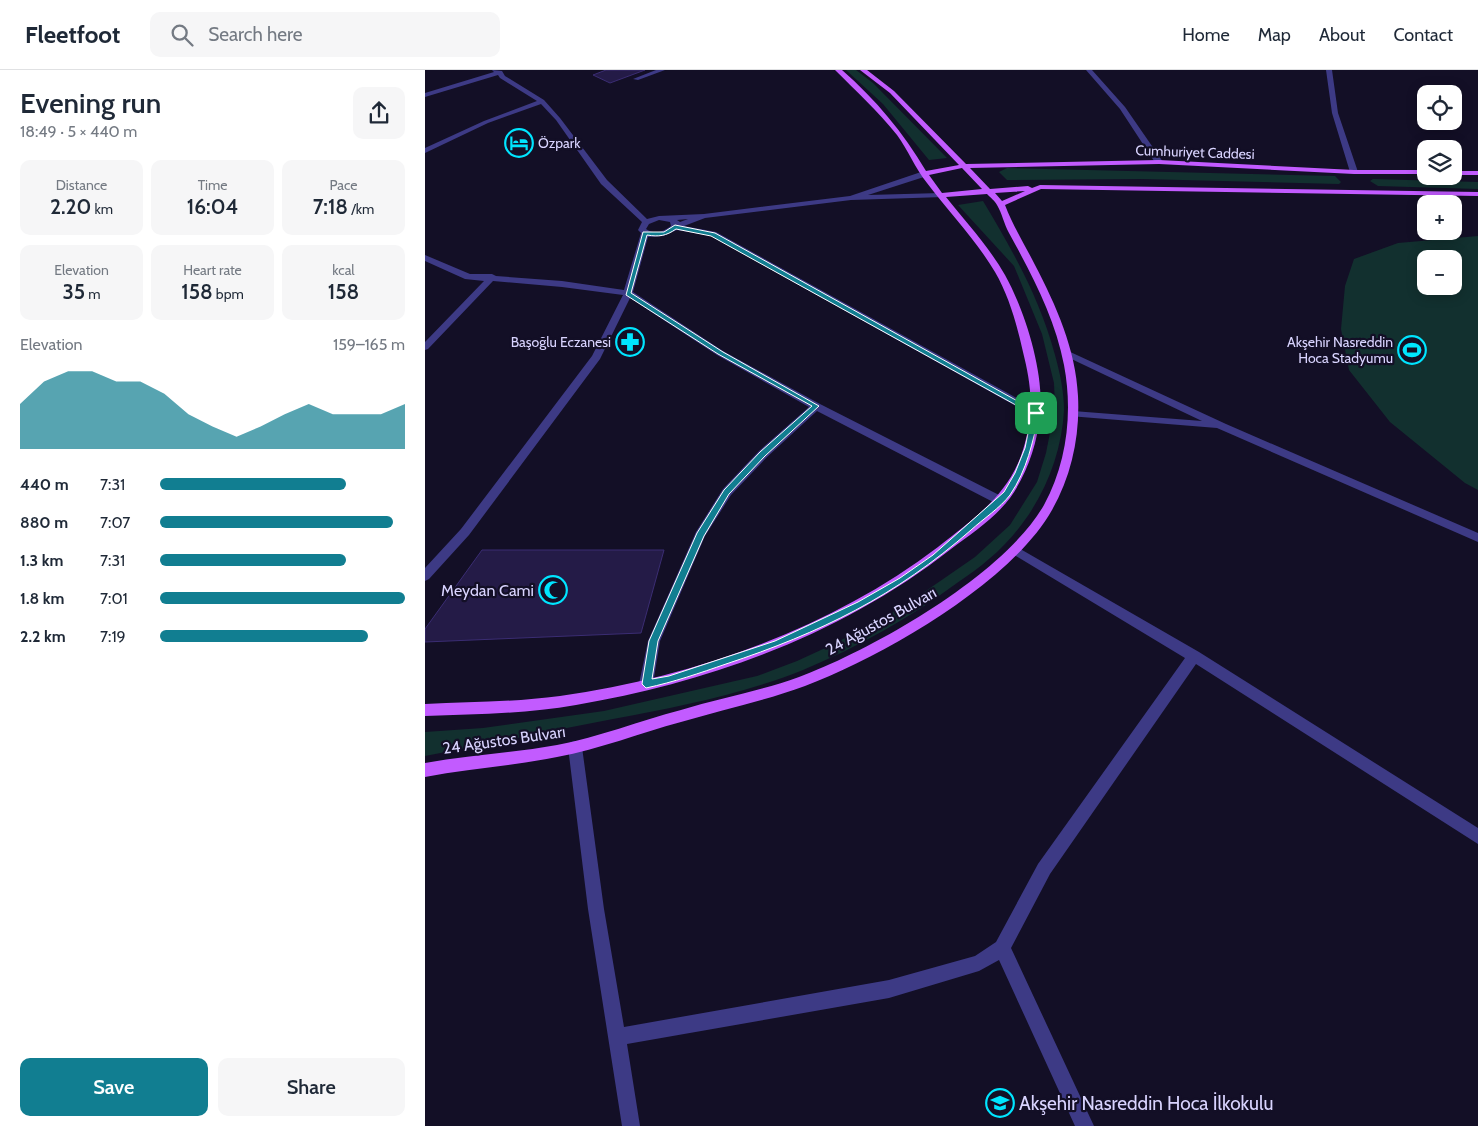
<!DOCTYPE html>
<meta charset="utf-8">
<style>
:root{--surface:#fff;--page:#f6f6f7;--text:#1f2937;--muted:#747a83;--line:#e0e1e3;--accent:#117e91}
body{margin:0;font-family:Cabin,sans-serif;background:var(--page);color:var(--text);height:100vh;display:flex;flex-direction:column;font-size:19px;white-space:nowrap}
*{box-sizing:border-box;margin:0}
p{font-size:16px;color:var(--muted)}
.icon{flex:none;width:28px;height:28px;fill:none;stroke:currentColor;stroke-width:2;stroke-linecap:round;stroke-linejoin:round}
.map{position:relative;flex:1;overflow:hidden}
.drawer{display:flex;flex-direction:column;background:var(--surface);width:425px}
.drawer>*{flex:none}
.buttons{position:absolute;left:992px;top:15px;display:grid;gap:10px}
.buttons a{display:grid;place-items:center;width:45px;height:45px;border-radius:10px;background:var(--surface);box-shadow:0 2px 12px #0003;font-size:25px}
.pin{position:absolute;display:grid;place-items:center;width:42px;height:42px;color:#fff;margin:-21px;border-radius:10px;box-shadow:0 2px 8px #0006}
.round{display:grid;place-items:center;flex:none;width:52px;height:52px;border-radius:10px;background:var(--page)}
.head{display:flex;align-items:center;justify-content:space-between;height:85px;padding:0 20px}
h1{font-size:28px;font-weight:600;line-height:38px}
.stats{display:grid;grid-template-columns:repeat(3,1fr);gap:8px;height:85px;padding:5px 20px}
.stats div{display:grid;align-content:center;border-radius:10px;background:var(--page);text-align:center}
.stats b{font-size:21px;font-weight:600}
.stats small{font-size:14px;font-weight:400}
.stats p{font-size:14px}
.chart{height:140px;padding:10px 20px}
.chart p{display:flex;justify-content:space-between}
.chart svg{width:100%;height:90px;margin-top:5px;fill:var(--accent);opacity:.7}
.cta{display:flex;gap:10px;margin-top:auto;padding:10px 20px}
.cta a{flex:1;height:58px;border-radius:10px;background:var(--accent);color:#fff;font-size:20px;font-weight:600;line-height:58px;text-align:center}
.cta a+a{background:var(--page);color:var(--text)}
ul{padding:0 20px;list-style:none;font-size:16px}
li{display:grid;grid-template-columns:80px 60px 1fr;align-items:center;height:38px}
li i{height:12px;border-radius:6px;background:var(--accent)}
header{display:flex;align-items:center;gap:30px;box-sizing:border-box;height:70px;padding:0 25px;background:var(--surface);border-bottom:1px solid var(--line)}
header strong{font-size:24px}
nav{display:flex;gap:28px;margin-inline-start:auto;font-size:18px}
.search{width:350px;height:45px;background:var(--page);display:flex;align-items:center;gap:12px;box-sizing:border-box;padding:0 18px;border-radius:10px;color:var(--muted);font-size:19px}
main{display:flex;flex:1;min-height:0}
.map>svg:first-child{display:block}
.green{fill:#12302f;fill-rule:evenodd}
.building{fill:#241b47;stroke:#3b2d73}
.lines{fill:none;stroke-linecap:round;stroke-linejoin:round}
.minor{fill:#3d3a85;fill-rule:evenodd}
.major{fill:#c25bff;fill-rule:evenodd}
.route{fill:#117e91;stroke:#fff;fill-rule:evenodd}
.labels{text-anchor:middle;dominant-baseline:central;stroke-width:4.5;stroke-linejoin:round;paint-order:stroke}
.far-poi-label{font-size:14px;fill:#d9d4ff;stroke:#130f26;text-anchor:end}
.far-street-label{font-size:14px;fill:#d9d4ff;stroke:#130f26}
.poi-label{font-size:16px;fill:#d9d4ff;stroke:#130f26;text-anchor:end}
.street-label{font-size:16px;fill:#d9d4ff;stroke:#130f26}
.near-poi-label{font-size:19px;fill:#d9d4ff;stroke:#130f26;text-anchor:start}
</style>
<header>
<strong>Fleetfoot</strong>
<div class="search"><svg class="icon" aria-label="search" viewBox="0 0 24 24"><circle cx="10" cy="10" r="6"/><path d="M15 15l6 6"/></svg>Search here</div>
<nav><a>Home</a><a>Map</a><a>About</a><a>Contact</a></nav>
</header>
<main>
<section class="drawer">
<div class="head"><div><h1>Evening run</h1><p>18:49 · 5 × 440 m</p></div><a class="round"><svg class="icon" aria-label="share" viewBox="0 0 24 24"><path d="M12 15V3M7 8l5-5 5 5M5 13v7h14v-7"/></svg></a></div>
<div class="stats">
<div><p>Distance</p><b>2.20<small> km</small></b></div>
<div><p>Time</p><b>16:04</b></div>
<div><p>Pace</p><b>7:18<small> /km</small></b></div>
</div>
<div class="stats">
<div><p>Elevation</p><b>35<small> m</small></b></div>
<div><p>Heart rate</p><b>158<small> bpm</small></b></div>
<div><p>kcal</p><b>158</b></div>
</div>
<div class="chart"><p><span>Elevation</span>159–165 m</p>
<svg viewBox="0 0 160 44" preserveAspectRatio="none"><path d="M0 44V22L10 11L20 6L30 6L40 11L50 11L60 17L70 27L80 33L90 38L100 33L110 27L120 22L130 27L140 27L150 27L160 22V44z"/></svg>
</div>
<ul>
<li><b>440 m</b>7:31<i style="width:76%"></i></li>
<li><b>880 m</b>7:07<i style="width:95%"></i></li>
<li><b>1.3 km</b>7:31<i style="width:76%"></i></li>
<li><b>1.8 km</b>7:01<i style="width:100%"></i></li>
<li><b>2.2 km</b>7:19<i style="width:85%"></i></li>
</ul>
<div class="cta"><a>Save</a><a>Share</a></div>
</section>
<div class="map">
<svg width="1053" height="1056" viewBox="0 0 1053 1056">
<rect width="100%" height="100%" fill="#130f26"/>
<!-- green -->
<g class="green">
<path d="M421,0H431L448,13L522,88L504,90L458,34Z"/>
<path d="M582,98L910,106L916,112L914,114L717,109L582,110L574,102Z"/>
<path d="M948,109L1053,112V119L953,116L945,111Z"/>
<path d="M558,131C588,181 615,229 630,285C635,303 639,322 639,340C636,397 608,452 564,489C554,498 543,505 532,513C485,548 433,577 378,600C318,624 252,637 188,649C125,661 63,674 0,686V662L58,658L179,641L332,606L372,591L409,574L482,534L550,487L585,455L612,412L621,383L630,337L629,313L617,264L589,196L533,135Z"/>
<path d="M1053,166V420L1040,413L965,352L924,300L916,259L920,216L929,189L973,173ZM1001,189H1029V216H1001Z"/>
</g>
<!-- building -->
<g class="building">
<path d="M181,0H220L185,13L168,5Z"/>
<path d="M57,480H239L216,563L0,572V559Z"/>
</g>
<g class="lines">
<!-- minor -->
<g class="minor">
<path d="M67,0L77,1L80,6L119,30L135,48L182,110L222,149L234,146L279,144L425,126L496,102H502V106L443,125L516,123L520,125L519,127L426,130L280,148L259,156L291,162L615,341L616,343L615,345H607L286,166L252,160L238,166L223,167L208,222L298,281L395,334L580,428L582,431L580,434H572L392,341L342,387L306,425L280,466L235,571L228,614L226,618L221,620L216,618L214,614L223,571L271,462L298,419L334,381L384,337L292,285L205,228L175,289L44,465L4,509L0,511V498L36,459L167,286L198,225L137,217L68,211L3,279L0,280V272L59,211L40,209L0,191V185L45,204H67L71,206L137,211L199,220L216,163L213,160L217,152L176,114L131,50L116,34L63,53L0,83V78L59,51L112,31L75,8L73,5L0,27V23L69,2ZM263,149L255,152L252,150ZM234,150L245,152L246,156C238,162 230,165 221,159L224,154Z"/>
<path d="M231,0H240L213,10L208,9Z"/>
<path d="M661,0H667L700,37L738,92L737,94H731L695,39Z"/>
<path d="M901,0H907L913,43L933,102L932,104L925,102L907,43Z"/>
<path d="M641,280L801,354L1053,463V472L792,358L644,346L643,344L644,342L648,341L777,351L638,285V281Z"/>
<path d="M590,476L774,582L1053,758V774L771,594L625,804L586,878L669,1056H650L574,890L554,901L464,928L202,974L215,1056H197L163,839L143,677L145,672L150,671L155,672L157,677L179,839L199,957L464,910L550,886L571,872L613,794L760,588L586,483L584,480Z"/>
</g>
<!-- major -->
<g class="major">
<path d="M410,0H417C451,30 478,62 501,101L534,95L465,23L435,0H442L469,21L541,94L734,90L929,100H1001V104H929L734,94L545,98L565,119L603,116L607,118L615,115L1053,122V126L616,119L580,135C588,156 600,175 610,195C631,235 651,280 653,326C655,365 647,405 627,440C586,513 457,587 380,616C339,631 297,640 256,652C215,663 175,679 132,687C89,696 44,698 0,707V693C44,685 88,683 132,675C174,667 214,651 256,640C295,628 336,621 374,607C449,579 579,505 619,435C642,393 648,342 639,295C630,248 607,205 584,163C579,154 577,143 572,135C570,131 565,127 562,124L521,127C541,152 564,177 580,205C600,241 620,304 615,346C612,374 602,404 585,428C570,448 546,464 526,479C418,564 286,612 151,635C101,644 50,644 0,646V634C45,632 90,632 135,626C269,607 405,559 513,477C564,437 599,413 605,343C607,322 603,302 598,282C592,255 584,226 570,202C551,170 524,142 502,113C490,98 483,80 472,65C453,41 431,21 410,0ZM537,98L557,119L517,123L504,105ZM600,121L577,131L570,123Z"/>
<rect x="1029" y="101" width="24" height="4"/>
</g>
</g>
<!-- route -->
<path class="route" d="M250,155L290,163L614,343C608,372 602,400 585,425C575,438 558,449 546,460C471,526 395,563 301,594C275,603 249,612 221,618L217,614L224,571L272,463L299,420L335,382L387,336L293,284L201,225L218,162H239ZM251,159L286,166L607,344L600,378L590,403L579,422L508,485L475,508L433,532L350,571L244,606L227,609L233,571L279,466L304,424L340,386L394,336L298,282L206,223L222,165C234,167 241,166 251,159Z"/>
<!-- icons -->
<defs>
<symbol id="hotel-ring" viewBox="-11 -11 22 22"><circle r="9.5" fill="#130f26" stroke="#00e5ff" stroke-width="1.5"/><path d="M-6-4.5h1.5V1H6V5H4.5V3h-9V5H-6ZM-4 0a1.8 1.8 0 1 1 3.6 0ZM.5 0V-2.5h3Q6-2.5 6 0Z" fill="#00e5ff"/></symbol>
<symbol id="pharmacy-ring" viewBox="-11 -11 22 22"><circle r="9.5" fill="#130f26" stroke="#00e5ff" stroke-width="1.5"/><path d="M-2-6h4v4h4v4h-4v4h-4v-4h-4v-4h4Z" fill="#00e5ff"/></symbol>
<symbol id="stadium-ring" viewBox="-11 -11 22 22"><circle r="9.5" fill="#130f26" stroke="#00e5ff" stroke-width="1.5"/><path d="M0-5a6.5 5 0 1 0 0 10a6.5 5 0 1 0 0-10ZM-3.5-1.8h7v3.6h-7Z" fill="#00e5ff"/></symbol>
<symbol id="mosque-ring" viewBox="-11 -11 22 22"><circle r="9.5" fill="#130f26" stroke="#00e5ff" stroke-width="1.5"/><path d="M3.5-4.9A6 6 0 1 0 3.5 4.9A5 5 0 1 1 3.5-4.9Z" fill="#00e5ff"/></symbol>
<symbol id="school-ring" viewBox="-11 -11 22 22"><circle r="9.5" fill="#130f26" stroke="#00e5ff" stroke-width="1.5"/><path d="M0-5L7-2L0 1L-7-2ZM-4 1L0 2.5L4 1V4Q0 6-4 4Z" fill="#00e5ff"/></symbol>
</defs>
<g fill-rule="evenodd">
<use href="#hotel-ring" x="78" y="57" width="32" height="32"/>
<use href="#pharmacy-ring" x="189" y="256" width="32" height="32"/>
<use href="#stadium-ring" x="971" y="264" width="32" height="32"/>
<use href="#mosque-ring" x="112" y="504" width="32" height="32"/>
<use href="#school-ring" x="559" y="1017" width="32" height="32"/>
</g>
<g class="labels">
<!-- far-poi labels -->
<g class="far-poi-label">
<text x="113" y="73" text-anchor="start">Özpark</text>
<text x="186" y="272">Başoğlu Eczanesi</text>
<text x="968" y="272">Akşehir Nasreddin<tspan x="968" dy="16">Hoca Stadyumu</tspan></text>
</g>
<!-- far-street labels -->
<g class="far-street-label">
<text transform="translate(770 82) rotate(2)">Cumhuriyet Caddesi</text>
</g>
<!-- poi labels -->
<g class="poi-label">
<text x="109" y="520">Meydan Cami</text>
</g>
<!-- street labels -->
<g class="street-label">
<text transform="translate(456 551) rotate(-29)">24 Ağustos Bulvarı</text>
<text transform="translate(79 670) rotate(-8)">24 Ağustos Bulvarı</text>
</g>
<!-- near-poi labels -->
<g class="near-poi-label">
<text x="594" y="1033">Akşehir Nasreddin Hoca İlkokulu</text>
</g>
</g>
</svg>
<div class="buttons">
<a><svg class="icon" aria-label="locate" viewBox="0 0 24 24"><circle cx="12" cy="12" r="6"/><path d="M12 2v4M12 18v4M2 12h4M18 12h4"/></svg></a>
<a><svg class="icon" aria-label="layers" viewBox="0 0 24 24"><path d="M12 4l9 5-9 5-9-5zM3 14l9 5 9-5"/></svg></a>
<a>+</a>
<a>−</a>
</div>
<div class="pin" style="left:611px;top:343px;background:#1e9e55"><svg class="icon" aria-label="arrive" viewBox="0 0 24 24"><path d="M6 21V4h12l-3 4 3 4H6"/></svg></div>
</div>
</main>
